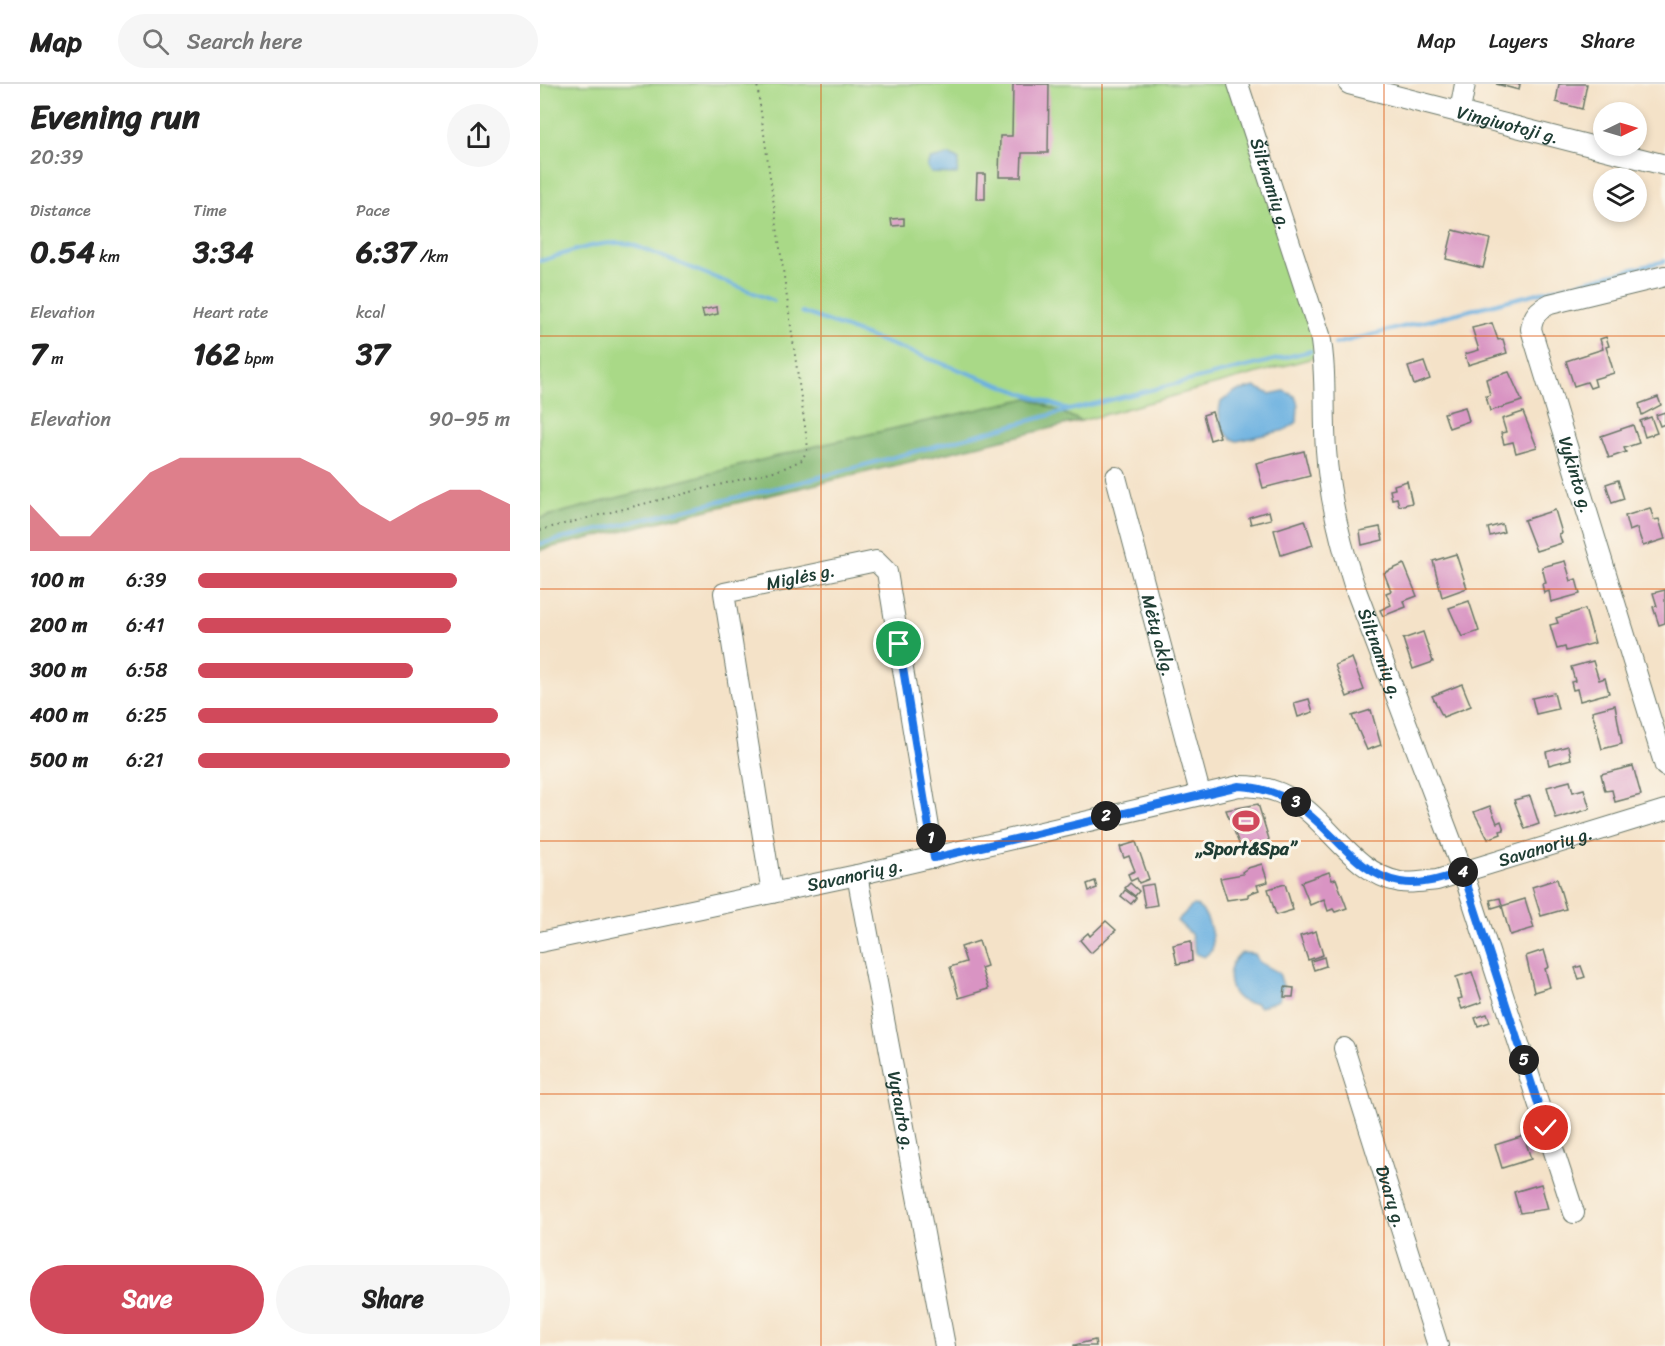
<!DOCTYPE html>
<meta charset="utf-8">
<style>
:root{--surface:#fff;--page:#f6f6f6;--text:#222;--muted:#767676;--line:#e0e0e0;--accent:#d1495b}
body{margin:0;font-family:Sriracha,sans-serif;background:var(--page);color:var(--text);height:100vh;display:flex;flex-direction:column;font-size:22px;white-space:nowrap}
*{box-sizing:border-box;margin:0}
p{font-size:20px;color:var(--muted)}
.icon{flex:none;width:33px;height:33px;fill:none;stroke:currentColor;stroke-width:2;stroke-linecap:round;stroke-linejoin:round}
.map{position:relative;flex:1;overflow:hidden}
.panel{display:flex;flex-direction:column;background:var(--surface);width:540px}
.panel>*{flex:none}
.needle{width:39px;rotate:85deg}
.tools{position:absolute;left:1053px;top:18px;display:grid;gap:12px}
.tools a{display:grid;place-items:center;width:54px;height:54px;border-radius:50%;background:var(--surface);box-shadow:0 3px 9px #0003;font-size:30px}
.pin{position:absolute;display:grid;place-items:center;width:51px;height:51px;color:#fff;margin:-26px;border:3px solid #fff;border-radius:50%;box-shadow:0 2px 6px #0007}
.km{position:absolute;width:30px;height:30px;margin:-15px;border-radius:50%;background:#222;color:#fff;font-size:16px;line-height:30px;text-align:center}
.round{display:grid;place-items:center;flex:none;width:63px;height:63px;border-radius:32px;background:var(--page)}
.headline{display:flex;align-items:center;justify-content:space-between;height:102px;padding:0 30px}
h1{font-size:33px;font-weight:800;line-height:45px}
.metrics{display:grid;grid-template-columns:repeat(3,1fr);gap:9px;height:102px;padding:6px 30px}
.metrics div{display:grid;align-content:center}
.metrics b{font-size:30px;font-weight:800}
.metrics small{font-size:16px;font-weight:400}
.metrics p{font-size:16px}
.chart{height:168px;padding:12px 30px}
.chart p{display:flex;justify-content:space-between}
.chart svg{width:100%;height:108px;margin-top:6px;fill:var(--accent);opacity:.7}
.primary-button{display:flex;gap:12px;margin-top:auto;padding:12px 30px}
.primary-button a{flex:1;height:69px;border-radius:36px;background:var(--accent);color:#fff;font-size:24px;font-weight:800;line-height:69px;text-align:center}
.primary-button a+a{background:var(--page);color:var(--text)}
ul{padding:0 30px;list-style:none;font-size:20px}
li{display:grid;grid-template-columns:96px 72px 1fr;align-items:center;height:45px}
li i{height:15px;border-radius:8px;background:var(--accent)}
header{display:flex;align-items:center;gap:36px;box-sizing:border-box;height:84px;padding:0 30px;background:var(--surface);border-bottom:2px solid var(--line)}
header strong{font-size:28px}
nav{display:flex;gap:33px;margin-inline-start:auto;font-size:21px}
.search{width:420px;height:54px;background:var(--page);display:flex;align-items:center;gap:15px;box-sizing:border-box;padding:0 21px;border-radius:33px;color:var(--muted);font-size:22px}
main{display:flex;flex:1;min-height:0}
.map>svg:first-child{display:block}
.green{fill:#a9d987;stroke:#648b5e;stroke-width:1.5}
.forest{fill:#86b974;stroke:#527b54;stroke-width:1.5}
.water{fill:#6ab0e0;stroke:#44768a;stroke-width:1.5}
.lines{fill:none;stroke-linecap:round;stroke-linejoin:round}
.stream{stroke:#6ab0e0;stroke-width:4}
.building{fill:#d994c3}
.minor-casing{stroke:#6a7768;stroke-width:22}
.path{stroke:#6a7768;stroke-width:2;stroke-dasharray:1.5 4.5;stroke-linecap:butt}
.minor{stroke:#fff;stroke-width:20}
.route-casing{stroke:#fff;stroke-width:12}
.route{stroke:#1a73e8;stroke-width:8}
.grid{fill:none;stroke:#de580e;stroke-width:1.5;stroke-opacity:0.55}
.labels{text-anchor:middle;dominant-baseline:central;stroke-width:6;stroke-linejoin:round;paint-order:stroke}
.street-label{font-size:18px;fill:#1f3d34;stroke:#fbf7ec}
.poi-label{font-size:18px;font-weight:bold;fill:#1f3d34;stroke:#fbf7ec}
</style>
<header>
<strong>Map</strong>
<div class="search"><svg class="icon" aria-label="search" viewBox="0 0 24 24"><circle cx="10" cy="10" r="6"/><path d="M15 15l6 6"/></svg>Search here</div>
<nav><a>Map</a><a>Layers</a><a>Share</a></nav>
</header>
<main>
<section class="panel">
<div class="headline"><div><h1>Evening run</h1><p>20:39</p></div><a class="round"><svg class="icon" aria-label="share" viewBox="0 0 24 24"><path d="M12 15V3M7 8l5-5 5 5M5 13v7h14v-7"/></svg></a></div>
<div class="metrics">
<div><p>Distance</p><b>0.54<small> km</small></b></div>
<div><p>Time</p><b>3:34</b></div>
<div><p>Pace</p><b>6:37<small> /km</small></b></div>
</div>
<div class="metrics">
<div><p>Elevation</p><b>7<small> m</small></b></div>
<div><p>Heart rate</p><b>162<small> bpm</small></b></div>
<div><p>kcal</p><b>37</b></div>
</div>
<div class="chart"><p><span>Elevation</span>90–95 m</p>
<svg viewBox="0 0 160 44" preserveAspectRatio="none"><path d="M0 44V25L10 38L20 38L30 25L40 12L50 6L60 6L70 6L80 6L90 6L100 12L110 25L120 32L130 25L140 19L150 19L160 25V44z"/></svg>
</div>
<ul>
<li><b>100 m</b>6:39<i style="width:83%"></i></li>
<li><b>200 m</b>6:41<i style="width:81%"></i></li>
<li><b>300 m</b>6:58<i style="width:69%"></i></li>
<li><b>400 m</b>6:25<i style="width:96%"></i></li>
<li><b>500 m</b>6:21<i style="width:100%"></i></li>
</ul>
<div class="primary-button"><a>Save</a><a>Share</a></div>
</section>
<div class="map">
<svg width="1125" height="1262" viewBox="0 0 1125 1262">
<rect width="100%" height="100%" fill="#fbf7ec"/>
<filter id="ink" filterUnits="userSpaceOnUse"><feTurbulence type="fractalNoise" baseFrequency=".0167" numOctaves="2"/><feDisplacementMap in="SourceGraphic" scale="12" xChannelSelector="R" yChannelSelector="G"/><feConvolveMatrix kernelMatrix="1 2 1 2 8 2 1 2 1" color-interpolation-filters="sRGB"/></filter>
<filter id="wash" filterUnits="userSpaceOnUse"><feTurbulence type="fractalNoise" baseFrequency=".008" numOctaves="4" result="noise"/><feDisplacementMap in="SourceGraphic" scale="24" xChannelSelector="R" yChannelSelector="G"/><feGaussianBlur stdDeviation="1.35" result="paint"/><feColorMatrix in="noise" values="0 0 0 0 0 0 0 0 0 0 0 0 0 0 0 0 0 1.4 0 .05"/><feComposite in="paint" operator="in"/></filter>
<g filter="url(#wash)">
<rect width="100%" height="100%" fill="#f4e2c8"/>
<!-- green -->
<path class="green" d="M0,0H698L784,271L541,337L489,314L268,364L0,434Z"/>
<!-- forest -->
<path class="forest" d="M489,314L541,337L0,466V434L268,364Z"/>
<!-- water -->
<g class="water">
<path d="M410,71L419,76L417,90L391,89L387,82L390,75Z"/>
<path d="M715,303L730,310L744,307L755,312L758,321L757,338L745,346L697,357C682,352 676,333 681,318L694,308Z"/>
<path d="M653,821C668,824 674,852 672,866L664,873L656,870L651,850L637,837Z"/>
<path d="M702,869L715,870L719,878L739,889L743,902L739,916L720,923L716,919C688,923 680,882 702,869Z"/>
</g>
<g class="lines">
<!-- stream -->
<g class="stream">
<path d="M0,177C29,169 60,155 91,160L234,217"/>
<path d="M262,228L529,326L771,267"/>
<path d="M795,260L1125,177"/>
<path d="M0,460L265,397L529,326"/>
</g>
</g>
<g id="blocks">
<!-- building -->
<g class="building">
<path d="M473,0H509L508,69H482L481,93H459L460,52H472Z"/>
<path d="M956,0H980L979,6Z"/>
<path d="M1019,0H1047L1042,25L1016,18Z"/>
<path d="M437,90H445V115H436Z"/>
<path d="M364,134V141L352,142L351,135Z"/>
<path d="M913,146L950,155L943,184L906,175Z"/>
<path d="M177,223L178,230L164,233L162,226Z"/>
<path d="M952,239L958,256L963,255L967,269L928,281L925,270L939,266L932,244Z"/>
<path d="M1066,253L1069,262L1066,263L1074,289L1054,295L1056,302L1050,304L1047,298L1034,302L1026,277L1063,265L1060,255Z"/>
<path d="M884,278L890,295L874,301L868,283Z"/>
<path d="M969,288L982,317L950,327L946,312L950,311L946,295Z"/>
<path d="M1118,313L1121,321L1102,331L1099,320Z"/>
<path d="M925,323L929,337L909,344L904,329Z"/>
<path d="M672,328L680,353L670,356L663,331Z"/>
<path d="M983,328L997,363L976,369L973,358L964,360L961,349L966,348L962,335Z"/>
<path d="M1125,328V340L1120,342L1116,331Z"/>
<path d="M1111,333L1117,349L1105,353L1100,337Z"/>
<path d="M1093,341L1099,359L1084,364L1086,368L1069,374L1061,352Z"/>
<path d="M764,367L770,392L723,404L716,379Z"/>
<path d="M1078,396L1084,415L1072,419L1066,400Z"/>
<path d="M867,397L872,419L859,422L857,414L852,415L850,406L855,405L854,401Z"/>
<path d="M1110,424L1114,436L1119,435L1125,455L1103,462L1097,444L1089,447L1085,432Z"/>
<path d="M1015,426L1022,449L1019,450L1022,459L996,467L984,436Z"/>
<path d="M729,427L731,435L711,440L709,433Z"/>
<path d="M765,436L773,461L741,471L734,446Z"/>
<path d="M962,440L964,448L950,452L948,444Z"/>
<path d="M840,443L843,456L822,461L820,447Z"/>
<path d="M916,470L927,504L902,513L893,477Z"/>
<path d="M1025,477L1031,497L1036,495L1040,510L1011,518L1009,507L1004,509L1002,500L1006,499L1002,483Z"/>
<path d="M864,480L877,512L864,517L866,523L843,532L840,526L851,521L846,509L851,507L844,489Z"/>
<path d="M1125,506V539L1119,541L1113,523L1117,522L1113,509Z"/>
<path d="M929,517L939,547L922,553L909,524Z"/>
<path d="M1045,525L1055,559L1026,567L1025,563L1017,565L1010,541L1018,539L1016,534Z"/>
<path d="M883,548L893,578L873,585L863,555Z"/>
<path d="M812,574L824,606L807,613L795,581Z"/>
<path d="M1053,577L1059,596L1065,594L1069,609L1040,617L1037,605L1033,606L1031,598L1035,597L1031,583Z"/>
<path d="M922,600L931,622L903,633L892,612Z"/>
<path d="M1014,609L1018,625L996,630L992,614Z"/>
<path d="M769,615L773,628L758,633L754,619Z"/>
<path d="M1075,621L1082,660L1062,665L1052,627Z"/>
<path d="M831,626L841,661L827,666L812,632Z"/>
<path d="M1028,662L1031,675L1009,681L1006,668Z"/>
<path d="M1093,682L1101,711L1075,718L1072,706L1065,707L1061,690Z"/>
<path d="M1030,697L1033,708L1044,705L1050,725L1016,735L1007,703Z"/>
<path d="M990,712L999,740L985,745L974,716Z"/>
<path d="M718,720L729,755L722,764L703,770L686,726Z"/>
<path d="M950,722L957,739L961,737L964,746L960,747L961,750L948,755L934,728Z"/>
<path d="M596,758L609,795L599,799L597,794L591,797L588,790L595,787L589,772L584,774L580,763Z"/>
<path d="M722,780L728,798L717,801L719,806L708,810V813L687,816L680,794L703,790L702,788L708,784Z"/>
<path d="M789,788L792,796L796,795L807,824L795,828L793,825L788,827L784,815L770,821L761,798Z"/>
<path d="M1017,795L1026,825L1001,832L992,803Z"/>
<path d="M555,797L557,804L549,807L547,800Z"/>
<path d="M590,799L599,807L595,812L585,804Z"/>
<path d="M613,800L617,821L605,823L601,802Z"/>
<path d="M745,800L753,826L736,831L728,805Z"/>
<path d="M585,806L596,814L591,820L581,812Z"/>
<path d="M960,814L962,821L952,824L950,816Z"/>
<path d="M985,815L994,844L970,851L962,822Z"/>
<path d="M566,837L576,846L551,869L540,856L548,849L550,852Z"/>
<path d="M776,847L783,871L768,876L760,852Z"/>
<path d="M439,857L447,882L441,884L448,905L419,914L410,883L426,878L421,863Z"/>
<path d="M651,857L652,877L637,880L633,861Z"/>
<path d="M1004,866L1009,883L1005,885L1010,903L994,908L986,872Z"/>
<path d="M784,873L786,882L774,886L771,877Z"/>
<path d="M1041,882L1045,893L1039,895L1035,884Z"/>
<path d="M932,888L942,918L922,925L918,915L922,914L916,893Z"/>
<path d="M745,903L754,904L753,913H744Z"/>
<path d="M947,930L950,938L938,942L935,934Z"/>
<path d="M984,1052L991,1075L962,1084L955,1061Z"/>
<path d="M1001,1100L1008,1125L980,1129L974,1108Z"/>
<path d="M555,1256L556,1262H534V1261Z"/>
</g>
</g>
</g>
<g filter="url(#ink)">
<use href="#blocks" fill-opacity="0" stroke="#6a7768" stroke-width="1.5"/>
<g class="lines">
<defs>
<g id="minor">
<path id="s1" d="M698,0L780,251C787,289 783,328 786,366C789,413 800,457 814,501L923,788L1034,1129"/>
<path id="s2" d="M809,0L1125,81"/>
<path d="M920,27L925,0"/>
<path id="s3" d="M1125,192L1010,220C998,226 993,231 991,245L1125,682"/>
<path id="s4" d="M576,393L660,709"/>
<path id="s5" d="M317,791L405,1262"/>
<path id="s6" d="M232,809L184,509L336,477L347,488L394,774"/>
<path id="s7" d="M0,858L317,791L699,702C713,702 726,703 740,709C785,728 810,789 860,798C872,800 885,797 897,796L1125,726"/>
<path id="s8" d="M804,964L898,1262"/>
</g>
</defs>
<!-- minor casing -->
<use href="#minor" class="minor-casing"/>
<!-- path -->
<path class="path" d="M0,446L242,385L262,376L268,364L217,0"/>
<!-- minor -->
<use href="#minor" class="minor"/>
</g>
</g>
<g class="lines" filter="url(#ink)">
<defs>
<path id="route" d="M359,560L394,774L699,702C782,706 797,786 860,798C881,802 904,794 923,788L1006,1044"/>
</defs>
<!-- route casing -->
<use href="#route" class="route-casing"/>
<!-- route -->
<use href="#route" class="route"/>
</g>
<!-- grid -->
<path class="grid" d="M281,0V1262M562,0V1262M844,0V1262M0,252H1125M0,505H1125M0,757H1125M0,1010H1125"/>
<!-- icons -->
<defs>
<symbol id="stadium-bare" viewBox="-9 -9 18 18"><path d="M0-5a6.5 5 0 1 0 0 10a6.5 5 0 1 0 0-10ZM-3.5-1.8h7v3.6h-7Z" fill="#d1495b" stroke="#fbf7ec" stroke-width="2.5" paint-order="stroke"/></symbol>
</defs>
<g fill-rule="evenodd">
<use href="#stadium-bare" x="687" y="718" width="38" height="38"/>
</g>
<g class="labels">
<!-- street labels -->
<g class="street-label">
<text stroke="none"><textPath href="#s2" startOffset="164">Vingiuotoji g.</textPath></text>
<text stroke="none"><textPath href="#s1" startOffset="105">Šiltnamių g.</textPath></text>
<text stroke="none"><textPath href="#s3" startOffset="304">Vykinto g.</textPath></text>
<text stroke="none"><textPath href="#s6" startOffset="382">Miglės g.</textPath></text>
<text stroke="none"><textPath href="#s4" startOffset="164">Mėtų aklg.</textPath></text>
<text stroke="none"><textPath href="#s1" startOffset="591">Šiltnamių g.</textPath></text>
<text stroke="none"><textPath href="#s7" startOffset="1060">Savanorių g.</textPath></text>
<text stroke="none"><textPath href="#s7" startOffset="322">Savanorių g.</textPath></text>
<text stroke="none"><textPath href="#s5" startOffset="240">Vytauto g.</textPath></text>
<text stroke="none"><textPath href="#s8" startOffset="156">Dvarų g.</textPath></text>
</g>
<!-- poi labels -->
<g class="poi-label">
<text x="706" y="765">„Sport&amp;Spa”</text>
</g>
</g>
</svg>
<div class="tools">
<a><svg class="needle" viewBox="-14 -14 28 28"><path d="M0-13l5 13h-10z" fill="#e53935"/><path d="M0 13l5-13h-10z" fill="#767676"/></svg></a>
<a><svg class="icon" aria-label="layers" viewBox="0 0 24 24"><path d="M12 4l9 5-9 5-9-5zM3 14l9 5 9-5"/></svg></a>
</div>
<div class="pin" style="left:359px;top:560px;background:#1e9e55"><svg class="icon" aria-label="arrive" viewBox="0 0 24 24"><path d="M6 21V4h12l-3 4 3 4H6"/></svg></div>
<div class="pin" style="left:1006px;top:1044px;background:#d93025"><svg class="icon" aria-label="check" viewBox="0 0 24 24"><path d="M5 12l5 5 9-10"/></svg></div>
<b class="km" style="left:391px;top:754px">1</b>
<b class="km" style="left:566px;top:732px">2</b>
<b class="km" style="left:756px;top:718px">3</b>
<b class="km" style="left:923px;top:788px">4</b>
<b class="km" style="left:984px;top:976px">5</b>
</div>
</main>
